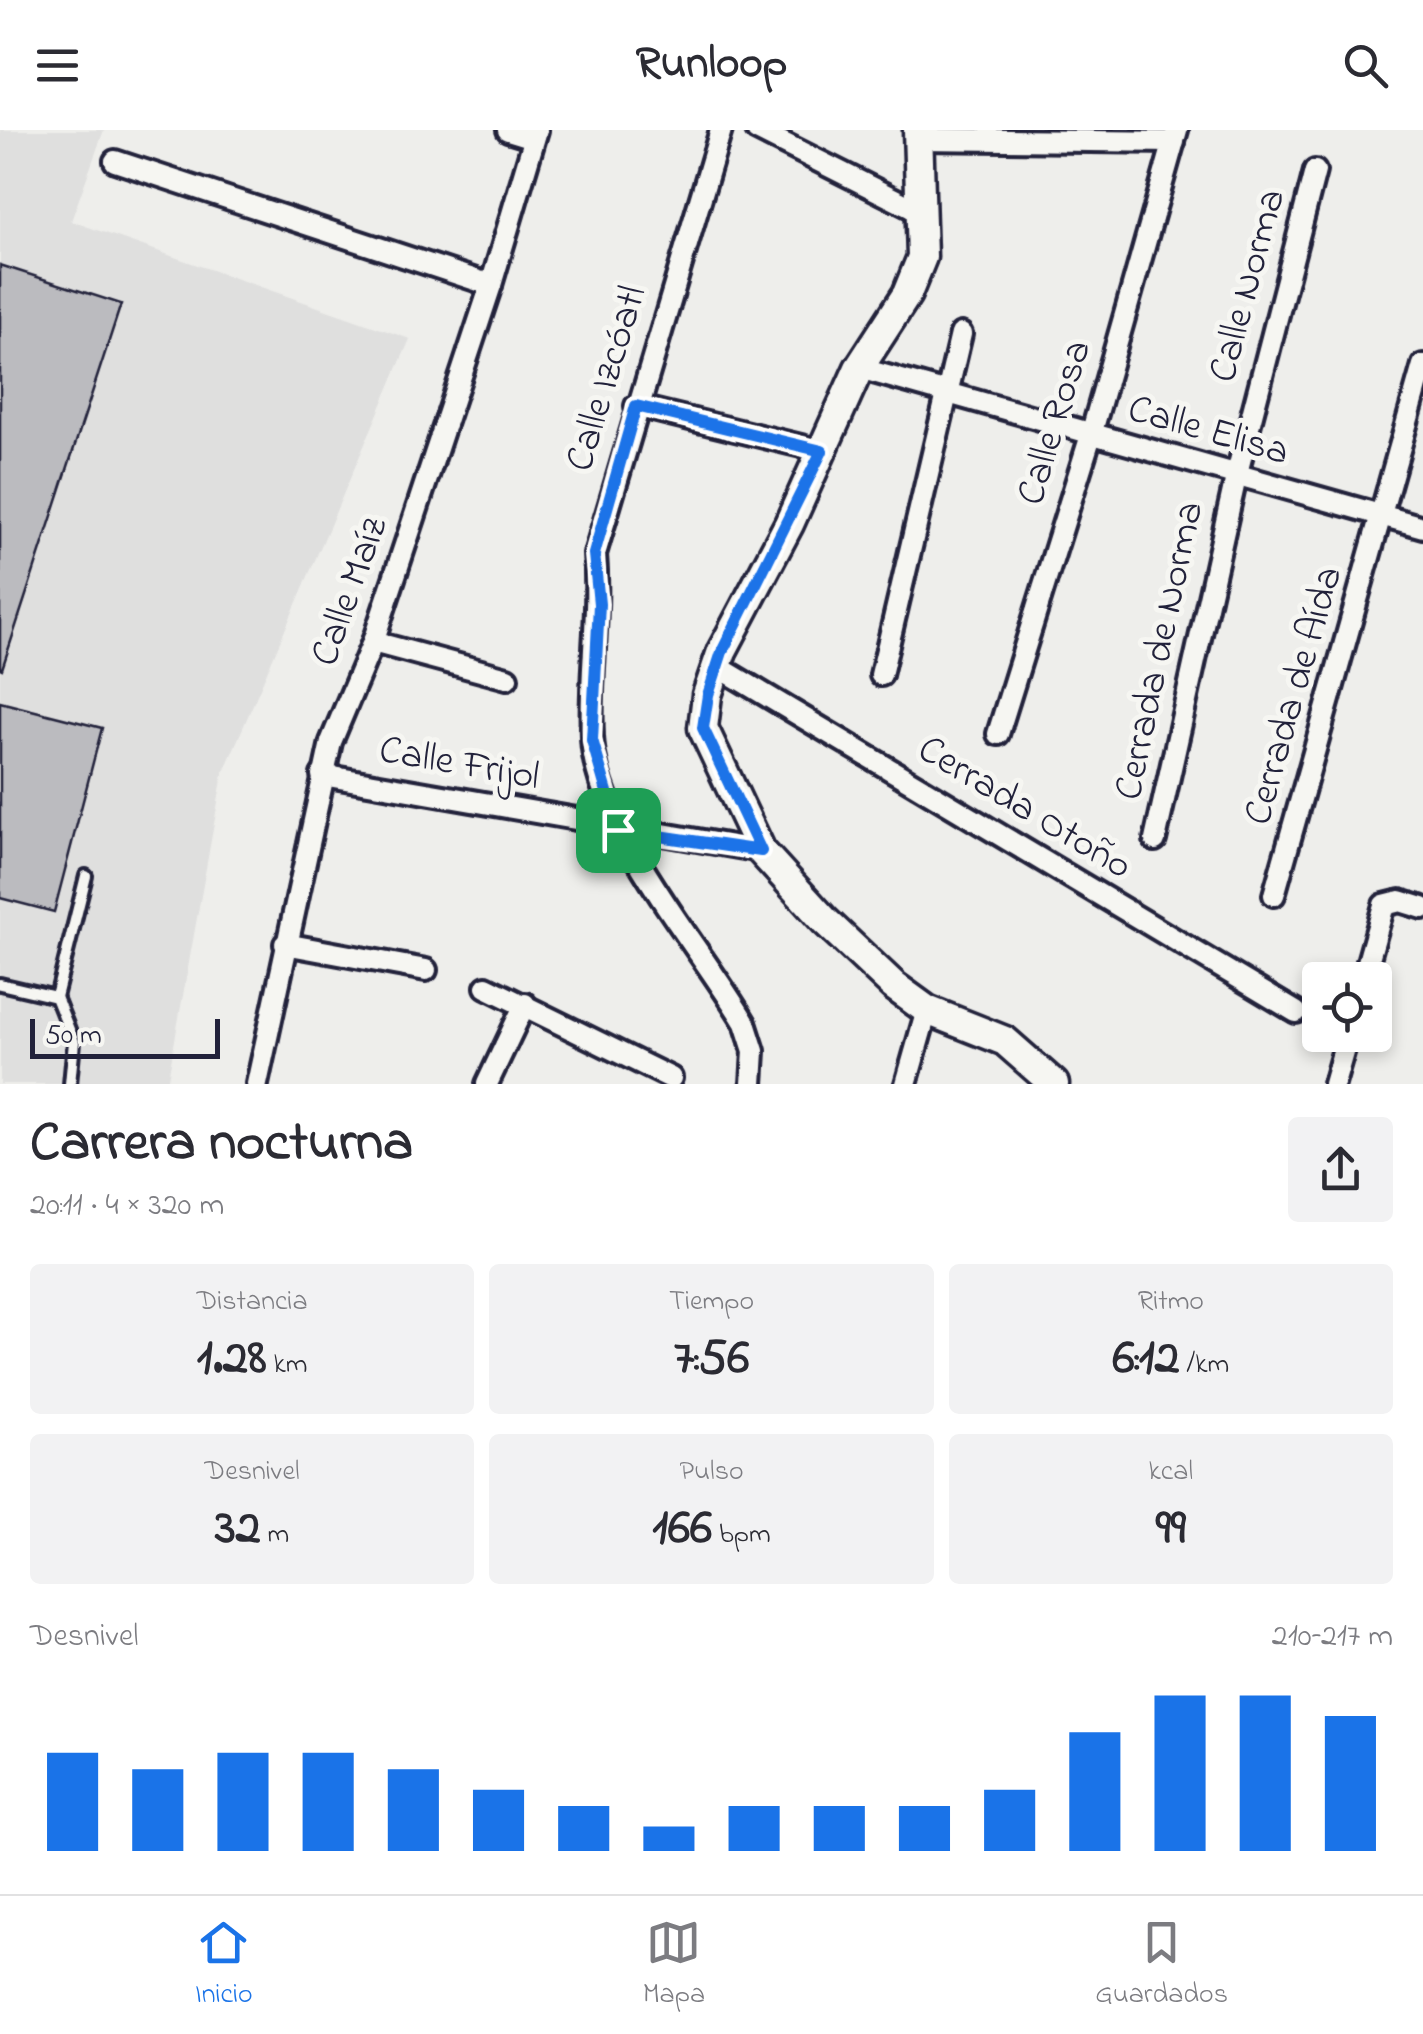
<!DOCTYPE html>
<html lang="es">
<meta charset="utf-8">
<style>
:root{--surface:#fff;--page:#f2f2f3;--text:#2b2b33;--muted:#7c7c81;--line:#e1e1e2;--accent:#1a73e8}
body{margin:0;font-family:"Indie Flower",sans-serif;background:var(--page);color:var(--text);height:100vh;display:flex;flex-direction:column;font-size:38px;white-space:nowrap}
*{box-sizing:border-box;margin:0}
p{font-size:32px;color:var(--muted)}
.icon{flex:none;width:55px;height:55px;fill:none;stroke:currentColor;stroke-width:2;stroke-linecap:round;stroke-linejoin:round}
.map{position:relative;height:954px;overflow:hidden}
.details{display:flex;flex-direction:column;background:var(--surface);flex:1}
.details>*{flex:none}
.controls{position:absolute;left:1302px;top:832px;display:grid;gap:20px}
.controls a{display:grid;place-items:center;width:90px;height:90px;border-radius:10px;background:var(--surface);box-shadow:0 5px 15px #0003;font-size:50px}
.scale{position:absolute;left:30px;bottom:25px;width:190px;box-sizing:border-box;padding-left:10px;border:5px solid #22223b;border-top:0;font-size:28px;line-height:35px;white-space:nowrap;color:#22223b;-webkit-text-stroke:8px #f6f6f2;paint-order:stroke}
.pin{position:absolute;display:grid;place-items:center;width:85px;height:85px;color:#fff;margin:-42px;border-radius:20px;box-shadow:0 5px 15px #0006}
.round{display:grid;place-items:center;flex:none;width:105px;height:105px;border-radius:10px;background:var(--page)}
.headline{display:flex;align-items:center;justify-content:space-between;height:170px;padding:0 30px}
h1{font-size:55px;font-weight:700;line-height:75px}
.metrics{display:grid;grid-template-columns:repeat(3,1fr);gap:15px;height:170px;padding:10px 30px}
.metrics div{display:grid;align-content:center;border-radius:10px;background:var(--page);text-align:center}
.metrics b{font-size:50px;font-weight:700}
.metrics small{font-size:28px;font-weight:400}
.metrics p{font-size:28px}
.chart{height:280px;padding:20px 30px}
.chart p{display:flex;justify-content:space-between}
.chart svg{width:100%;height:180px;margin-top:10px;stroke:var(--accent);stroke-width:6}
header{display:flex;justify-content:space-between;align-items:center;height:130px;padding:0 30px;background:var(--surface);font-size:45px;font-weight:700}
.dock{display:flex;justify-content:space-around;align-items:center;height:140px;border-top:2px solid var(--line);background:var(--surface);font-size:28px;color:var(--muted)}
.dock a{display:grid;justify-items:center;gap:5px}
.dock .current{color:var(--accent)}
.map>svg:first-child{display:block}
.built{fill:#dfdfde}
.building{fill:#bbbbbf;stroke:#22223b;stroke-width:2.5}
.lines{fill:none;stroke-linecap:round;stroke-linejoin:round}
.lane-casing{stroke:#22223b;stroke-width:18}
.street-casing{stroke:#22223b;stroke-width:28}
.secondary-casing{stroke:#22223b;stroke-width:35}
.lane{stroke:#f6f6f2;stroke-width:10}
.street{stroke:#f6f6f2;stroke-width:20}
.secondary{stroke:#f6f6f2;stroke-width:28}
.route-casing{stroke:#fff;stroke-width:20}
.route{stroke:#1a73e8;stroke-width:12}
.labels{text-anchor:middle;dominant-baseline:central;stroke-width:10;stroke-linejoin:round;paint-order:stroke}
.street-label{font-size:40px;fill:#22223b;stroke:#f6f6f2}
</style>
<header><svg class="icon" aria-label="menu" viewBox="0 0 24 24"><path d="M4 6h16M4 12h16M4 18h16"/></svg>Runloop<svg class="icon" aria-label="search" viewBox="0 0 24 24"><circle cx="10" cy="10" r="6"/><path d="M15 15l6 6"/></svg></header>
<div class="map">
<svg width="1423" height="954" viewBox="0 0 1423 954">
<rect width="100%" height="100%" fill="#eeeeeb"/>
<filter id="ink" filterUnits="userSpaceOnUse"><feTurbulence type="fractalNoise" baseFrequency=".01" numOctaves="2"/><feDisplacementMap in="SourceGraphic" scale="20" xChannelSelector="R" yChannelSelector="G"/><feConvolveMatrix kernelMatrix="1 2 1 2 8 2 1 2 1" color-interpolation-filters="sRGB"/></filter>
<g filter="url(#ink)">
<!-- built -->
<path class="built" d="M0,0H104L71,91L410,209L223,644L167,954H0Z"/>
<!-- building -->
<g class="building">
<path d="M0,135L121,174L2,539L0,538Z"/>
<path d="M0,572L102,598L54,782L0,768Z"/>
</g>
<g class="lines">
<defs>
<g id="lane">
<path d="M0,854L56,867L74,912L70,954"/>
<path d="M56,867L86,746"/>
</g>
<g id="street">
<path d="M508,0L534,8"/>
<path d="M721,0L595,424C600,485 589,545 592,607C596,698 698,813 745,893L754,921L752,954"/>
<path d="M757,0L924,84"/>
<path d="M918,9L1174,12"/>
<path d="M115,31L491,155"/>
<path d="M859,238L1423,397"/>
<path d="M636,276L822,321"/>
<path d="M373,512L507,548"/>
<path d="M717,536L1296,882"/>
<path d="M881,545L961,204"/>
<path d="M998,604L1091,305L1177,0"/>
<path d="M322,645L761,721"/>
<path d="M1155,710L1236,347L1315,41"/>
<path d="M1274,765L1423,235"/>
<path d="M285,814L426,840"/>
<path d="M1363,850L1384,775L1400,771L1423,778"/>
<path d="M486,857L671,948"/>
<path d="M257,954L331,612L373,512L491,155L537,0"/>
<path d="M487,954L525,874"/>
<path d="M906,954L927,880"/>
<path d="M1334,954L1348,905"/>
</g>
<path id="secondary" d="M918,0L922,127L907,164L859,238L789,394L722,521L707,565L703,598L761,721L825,791L894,856L927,880L1005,911L1054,954"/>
</defs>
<!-- lane casing -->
<use href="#lane" class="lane-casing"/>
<!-- street casing -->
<use href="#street" class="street-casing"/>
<!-- secondary casing -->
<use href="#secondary" class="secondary-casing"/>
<!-- lane -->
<use href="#lane" class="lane"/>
<!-- street -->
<use href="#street" class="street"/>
<!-- secondary -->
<use href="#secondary" class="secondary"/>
</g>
</g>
<g class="lines" filter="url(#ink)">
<defs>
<path id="route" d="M636,276L822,321L722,522L708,565L703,598L761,721L618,700L592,610L599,474L594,424Z"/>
</defs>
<!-- route casing -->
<use href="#route" class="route-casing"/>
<!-- route -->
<use href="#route" class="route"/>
</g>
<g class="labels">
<!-- street labels -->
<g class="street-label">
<text transform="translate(1249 156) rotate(-75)">Calle Norma</text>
<text transform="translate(608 249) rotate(-73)">Calle Izcóatl</text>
<text transform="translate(1056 293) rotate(-73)">Calle Rosa</text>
<text transform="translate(1208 302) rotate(16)">Calle Elisa</text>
<text transform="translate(351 462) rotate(-70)">Calle Maíz</text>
<text transform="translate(1161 521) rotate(-78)">Cerrada de Norma</text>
<text transform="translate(1295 566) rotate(-74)">Cerrada de Aída</text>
<text transform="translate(459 635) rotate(10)">Calle Frijol</text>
<text transform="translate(1024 679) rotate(31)">Cerrada Otoño</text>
</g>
</g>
</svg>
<div class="controls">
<a><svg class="icon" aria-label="locate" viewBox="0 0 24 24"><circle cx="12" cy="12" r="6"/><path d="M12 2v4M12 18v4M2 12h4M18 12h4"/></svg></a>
</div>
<div class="scale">50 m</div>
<div class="pin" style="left:618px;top:700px;background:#1e9e55"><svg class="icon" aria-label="arrive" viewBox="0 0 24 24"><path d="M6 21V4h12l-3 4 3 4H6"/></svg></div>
</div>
<section class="details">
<div class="headline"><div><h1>Carrera nocturna</h1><p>20:11 · 4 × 320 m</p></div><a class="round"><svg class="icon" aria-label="share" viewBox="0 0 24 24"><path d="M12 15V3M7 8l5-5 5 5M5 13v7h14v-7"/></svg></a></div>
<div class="metrics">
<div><p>Distancia</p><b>1.28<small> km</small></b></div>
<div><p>Tiempo</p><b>7:56</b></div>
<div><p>Ritmo</p><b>6:12<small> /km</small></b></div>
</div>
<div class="metrics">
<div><p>Desnivel</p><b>32<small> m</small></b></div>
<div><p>Pulso</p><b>166<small> bpm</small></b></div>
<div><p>kcal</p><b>99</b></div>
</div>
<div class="chart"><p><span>Desnivel</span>210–217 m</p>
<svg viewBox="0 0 160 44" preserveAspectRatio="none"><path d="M5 44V20M15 44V24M25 44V20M35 44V20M45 44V24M55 44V29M65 44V33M75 44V38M85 44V33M95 44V33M105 44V33M115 44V29M125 44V15M135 44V6M145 44V6M155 44V11"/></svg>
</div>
</section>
<nav class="dock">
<a class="current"><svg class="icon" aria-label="home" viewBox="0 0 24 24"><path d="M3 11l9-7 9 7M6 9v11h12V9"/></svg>Inicio</a>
<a><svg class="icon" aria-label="map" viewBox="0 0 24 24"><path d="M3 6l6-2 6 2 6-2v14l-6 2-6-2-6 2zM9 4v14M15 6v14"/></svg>Mapa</a>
<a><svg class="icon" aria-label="saved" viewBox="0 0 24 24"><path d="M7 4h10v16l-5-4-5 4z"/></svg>Guardados</a>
</nav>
